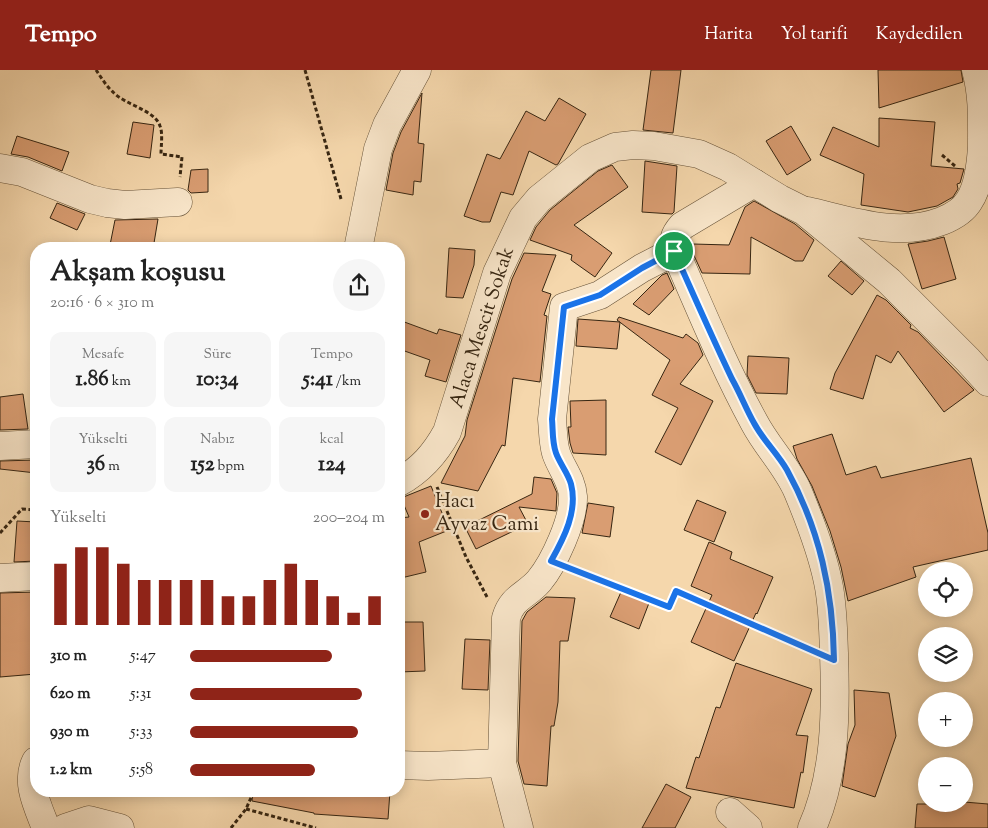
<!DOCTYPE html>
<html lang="tr">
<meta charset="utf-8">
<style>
:root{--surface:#fff;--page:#f6f6f6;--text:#222;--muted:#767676;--accent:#8f2418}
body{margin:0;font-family:"Sorts Mill Goudy",serif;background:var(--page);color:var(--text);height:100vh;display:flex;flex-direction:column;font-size:19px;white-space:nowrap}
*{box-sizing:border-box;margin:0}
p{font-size:16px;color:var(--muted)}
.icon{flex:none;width:28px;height:28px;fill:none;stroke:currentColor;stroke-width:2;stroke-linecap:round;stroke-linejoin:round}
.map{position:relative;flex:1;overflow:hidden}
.details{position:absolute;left:30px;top:172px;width:375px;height:555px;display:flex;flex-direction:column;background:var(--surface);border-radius:20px;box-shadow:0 2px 12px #0003}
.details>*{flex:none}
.fabs{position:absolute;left:918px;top:492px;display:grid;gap:10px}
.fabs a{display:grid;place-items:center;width:55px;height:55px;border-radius:50%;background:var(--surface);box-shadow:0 2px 12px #0003;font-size:25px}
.pin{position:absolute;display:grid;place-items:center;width:42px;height:42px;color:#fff;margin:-21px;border:2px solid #fff;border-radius:50%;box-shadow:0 1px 5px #0007}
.round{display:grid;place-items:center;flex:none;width:52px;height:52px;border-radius:26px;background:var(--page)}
.headline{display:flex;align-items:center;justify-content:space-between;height:85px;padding:0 20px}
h1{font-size:28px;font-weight:700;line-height:38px}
.figures{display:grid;grid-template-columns:repeat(3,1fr);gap:8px;height:85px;padding:5px 20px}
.figures div{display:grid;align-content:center;border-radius:12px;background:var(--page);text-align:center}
.figures b{font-size:21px;font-weight:700}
.figures small{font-size:14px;font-weight:400}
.figures p{font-size:14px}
.chart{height:140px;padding:10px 20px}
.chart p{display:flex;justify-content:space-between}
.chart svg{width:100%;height:90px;margin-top:5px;stroke:var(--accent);stroke-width:6}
ul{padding:0 20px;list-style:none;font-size:16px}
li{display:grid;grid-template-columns:80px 60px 1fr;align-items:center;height:38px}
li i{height:12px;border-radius:6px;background:var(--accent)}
header{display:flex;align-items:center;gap:30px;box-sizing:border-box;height:70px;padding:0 25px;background:var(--accent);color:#fff}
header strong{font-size:24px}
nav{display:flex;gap:28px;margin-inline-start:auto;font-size:18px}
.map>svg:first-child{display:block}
.building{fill:#d99d72;stroke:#372612}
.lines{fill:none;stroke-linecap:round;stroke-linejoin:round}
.minor-casing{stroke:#665238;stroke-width:29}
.path{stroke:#372612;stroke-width:3;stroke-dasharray:4 2.5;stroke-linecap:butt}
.minor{stroke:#f8e5c9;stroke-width:28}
.route-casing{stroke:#fff;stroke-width:10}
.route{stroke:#1a73e8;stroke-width:6}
.poi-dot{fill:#8f2418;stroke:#f8e5c9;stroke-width:2}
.labels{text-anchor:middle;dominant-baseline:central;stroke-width:4.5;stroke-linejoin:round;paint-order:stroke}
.street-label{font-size:20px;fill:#372612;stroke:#f8e5c9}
.poi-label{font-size:20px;fill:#372612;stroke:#f8e5c9;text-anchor:start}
</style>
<header>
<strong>Tempo</strong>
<nav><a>Harita</a><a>Yol tarifi</a><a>Kaydedilen</a></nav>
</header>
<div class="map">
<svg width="988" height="758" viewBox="0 0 988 758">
<rect width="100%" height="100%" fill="#f5d7ac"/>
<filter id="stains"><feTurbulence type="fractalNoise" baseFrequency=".004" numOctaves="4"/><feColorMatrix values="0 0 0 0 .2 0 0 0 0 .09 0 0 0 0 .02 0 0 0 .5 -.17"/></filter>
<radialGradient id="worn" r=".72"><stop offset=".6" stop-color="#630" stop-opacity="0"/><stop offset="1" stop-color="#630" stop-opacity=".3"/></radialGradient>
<!-- building -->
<g class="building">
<path d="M651,0H681L673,63L643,60Z"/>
<path d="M878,0H961L963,12L879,38Z"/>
<path d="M422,23L418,73L424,74L421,112L414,111L413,125L386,120L393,83L401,62Z"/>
<path d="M559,28L586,44L558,94L556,95L529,81L513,125L501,122L490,152H482L464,146L487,84L500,89L526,41L545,51Z"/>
<path d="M879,48L935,52L931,96L964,99L960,113L957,114L958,119L953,127L937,136L908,142L861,135L864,104L820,85L833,57L879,77Z"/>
<path d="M133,52L154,55L150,88L127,84Z"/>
<path d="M791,56L811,90L787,105L766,71Z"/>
<path d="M17,66L69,82L62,101L28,87L11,84Z"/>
<path d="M645,91L677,96L674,142L672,144L642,142Z"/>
<path d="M612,95L628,117L574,155L612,183L595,207L571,190L572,185L530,170L536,157L550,140L598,101Z"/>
<path d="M208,99V122L191,123L188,120L191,100Z"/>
<path d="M754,131L795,154L814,170L803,191H795L751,167L750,204L702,203L691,179L693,180V174L729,175L745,137Z"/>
<path d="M57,133L85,144L77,160L50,148Z"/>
<path d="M158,149L153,179H130L110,175L115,150Z"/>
<path d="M944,167L956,209L922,219L908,174L928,171Z"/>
<path d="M449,178L475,180L474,195L463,228L446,227Z"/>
<path d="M524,183L556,185L542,221L551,224L544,245L547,246L540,312L513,308L505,376L502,375L478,421L441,413L465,366L467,350L512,209Z"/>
<path d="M841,191L864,211L852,225L828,206Z"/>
<path d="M667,203L674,219L649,245L633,234L662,205Z"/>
<path d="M877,225L886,230L911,255L910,258L918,262L974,320L944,342L898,281L891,293L876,285L863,329L830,319L835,303Z"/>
<path d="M619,247L683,268L686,264L698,273L703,285L680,314L713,331L681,395L655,382L678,338L652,325L670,290L617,250Z"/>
<path d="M578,249L620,252L617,279L576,276Z"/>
<path d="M399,250L437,264L439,259L461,265L446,312L425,306L430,290L399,279Z"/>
<path d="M748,286L789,288L787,324L756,323L747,305Z"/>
<path d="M23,324L28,359L0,360V327Z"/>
<path d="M606,330V385L573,383L570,373L568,357H571L570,331Z"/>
<path d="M832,364L846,405L876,396L881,408L971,388L988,463V480L913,497L916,507L848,531L841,497L830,461L812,416L797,389L793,376Z"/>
<path d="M36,390V403L0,399V391Z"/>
<path d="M534,407L551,409L557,423L556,441L519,437L528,454L476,479L465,457L532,424Z"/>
<path d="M431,416L449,460L419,472L426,502L401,508L399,496V448L409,447L401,428Z"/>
<path d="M697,430L726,442L714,472L684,460Z"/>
<path d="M588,433L614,437L610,467L582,463Z"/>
<path d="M17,451L36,452V491L14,492Z"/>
<path d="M709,472L732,482L730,489L773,507L757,544L756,543L734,591L691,572L712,525L691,516Z"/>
<path d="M36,522V604L0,607V523Z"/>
<path d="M621,522L649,533L639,559L610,547Z"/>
<path d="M546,527L575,528L568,571H560L558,632L554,656H551L547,716L524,714L518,691L522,551L527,542Z"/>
<path d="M399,552H423L425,601L399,602Z"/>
<path d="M465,569L490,570L488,620L462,619Z"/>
<path d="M736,593L812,619L796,665L808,666L803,703L801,702L794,738L686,718L696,687L699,688L716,637L720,638Z"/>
<path d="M854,620L889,623L896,666L875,727L842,716L848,674L855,655Z"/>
<path d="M666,714L691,727L675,758H642Z"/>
<path d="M253,721H390L388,749L314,744V743L252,731Z"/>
<path d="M964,732L988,734V758H915L917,734H964Z"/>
</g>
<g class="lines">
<defs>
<g id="minor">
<path d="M0,98L22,102L90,129L107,133L125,135L178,132"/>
<path d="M754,113L682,156C674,165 673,170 675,181C700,238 724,297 754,352C767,377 787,396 798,422C810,451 822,482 828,512C833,535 833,559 834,583C836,641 836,704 812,758"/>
<path d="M807,141C851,151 898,168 942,151C952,147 963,141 969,131C979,116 981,93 982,76C982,50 983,25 976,0"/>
<path d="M358,179L378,79L387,55L417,0"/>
<path d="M0,376L36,374"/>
<path d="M399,412C421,400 435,384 447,362L497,203L523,148L539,129L590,88L615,77L633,75L654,76L699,84L728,97L780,129L804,141L889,211L968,290L988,312"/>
<path d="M0,508L36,506"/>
<path d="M36,691C25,712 38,737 46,758"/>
<path d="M399,695L428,696L502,693"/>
<path d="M730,742L748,758"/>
<path d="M65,758L89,750L120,758"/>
<path d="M519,758L502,693L506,548C512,527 526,526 539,511C554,493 574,450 573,426C572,410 561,398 556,383C553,373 553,360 552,349L564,237L600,225L642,198L675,181"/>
</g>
</defs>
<!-- minor casing -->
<use href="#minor" class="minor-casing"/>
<!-- path -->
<g class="path">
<path d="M96,0C101,7 106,16 113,22C125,35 155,40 160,56C163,63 161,76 161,84L182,87L180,107"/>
<path d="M305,0L341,129"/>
<path d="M942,85L955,96"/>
<path d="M437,417L466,487L487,527"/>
<path d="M0,463L22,439L36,440"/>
<path d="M577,501L669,537L676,521L808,578"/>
<path d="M246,739L316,758"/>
<path d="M231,758L246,739L254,721"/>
</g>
<!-- minor -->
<use href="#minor" class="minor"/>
</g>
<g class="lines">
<defs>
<path id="route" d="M674,181C693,224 712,267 732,309C740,323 746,339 754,353C763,370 777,383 787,400C820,460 833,522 834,590L676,521L669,537L551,491C564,468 578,441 571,414C568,403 560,394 556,383C552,372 553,360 552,349L564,237L600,225L642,198Z"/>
</defs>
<!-- route casing -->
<use href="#route" class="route-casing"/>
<!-- route -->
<use href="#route" class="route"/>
</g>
<!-- markers -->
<circle class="poi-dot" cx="425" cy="444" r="5"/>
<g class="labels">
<!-- street labels -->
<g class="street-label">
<text transform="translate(483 258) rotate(-72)">Alaca Mescit Sokak</text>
</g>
<!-- poi labels -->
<g class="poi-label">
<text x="435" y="432">Hacı<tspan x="435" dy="23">Ayvaz Cami</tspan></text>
</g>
</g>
<rect width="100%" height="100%" filter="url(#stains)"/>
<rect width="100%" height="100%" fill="url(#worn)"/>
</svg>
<div class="fabs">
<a><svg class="icon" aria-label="locate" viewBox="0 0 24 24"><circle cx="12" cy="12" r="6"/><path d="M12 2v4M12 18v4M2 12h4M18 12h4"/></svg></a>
<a><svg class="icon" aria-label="layers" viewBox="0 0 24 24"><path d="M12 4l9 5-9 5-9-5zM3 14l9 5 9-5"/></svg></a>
<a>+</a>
<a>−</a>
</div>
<div class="pin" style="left:674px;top:181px;background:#1e9e55"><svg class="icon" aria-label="arrive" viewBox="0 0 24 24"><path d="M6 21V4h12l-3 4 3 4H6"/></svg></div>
<section class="details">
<div class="headline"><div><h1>Akşam koşusu</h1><p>20:16 · 6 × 310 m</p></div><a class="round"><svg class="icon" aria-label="share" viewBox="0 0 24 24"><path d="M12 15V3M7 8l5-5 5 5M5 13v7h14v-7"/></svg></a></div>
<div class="figures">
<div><p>Mesafe</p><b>1.86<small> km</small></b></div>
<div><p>Süre</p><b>10:34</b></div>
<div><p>Tempo</p><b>5:41<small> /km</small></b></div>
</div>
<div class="figures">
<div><p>Yükselti</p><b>36<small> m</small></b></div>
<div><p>Nabız</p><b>152<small> bpm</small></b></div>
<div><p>kcal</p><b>124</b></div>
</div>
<div class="chart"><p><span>Yükselti</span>200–204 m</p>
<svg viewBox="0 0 160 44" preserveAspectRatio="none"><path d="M5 44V14M15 44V6M25 44V6M35 44V14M45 44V22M55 44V22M65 44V22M75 44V22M85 44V30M95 44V30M105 44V22M115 44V14M125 44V22M135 44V30M145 44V38M155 44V30"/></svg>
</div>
<ul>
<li><b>310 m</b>5:47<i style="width:73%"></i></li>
<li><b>620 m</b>5:31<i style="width:88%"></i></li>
<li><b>930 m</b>5:33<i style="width:86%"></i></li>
<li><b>1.2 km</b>5:58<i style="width:64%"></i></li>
</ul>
</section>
</div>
